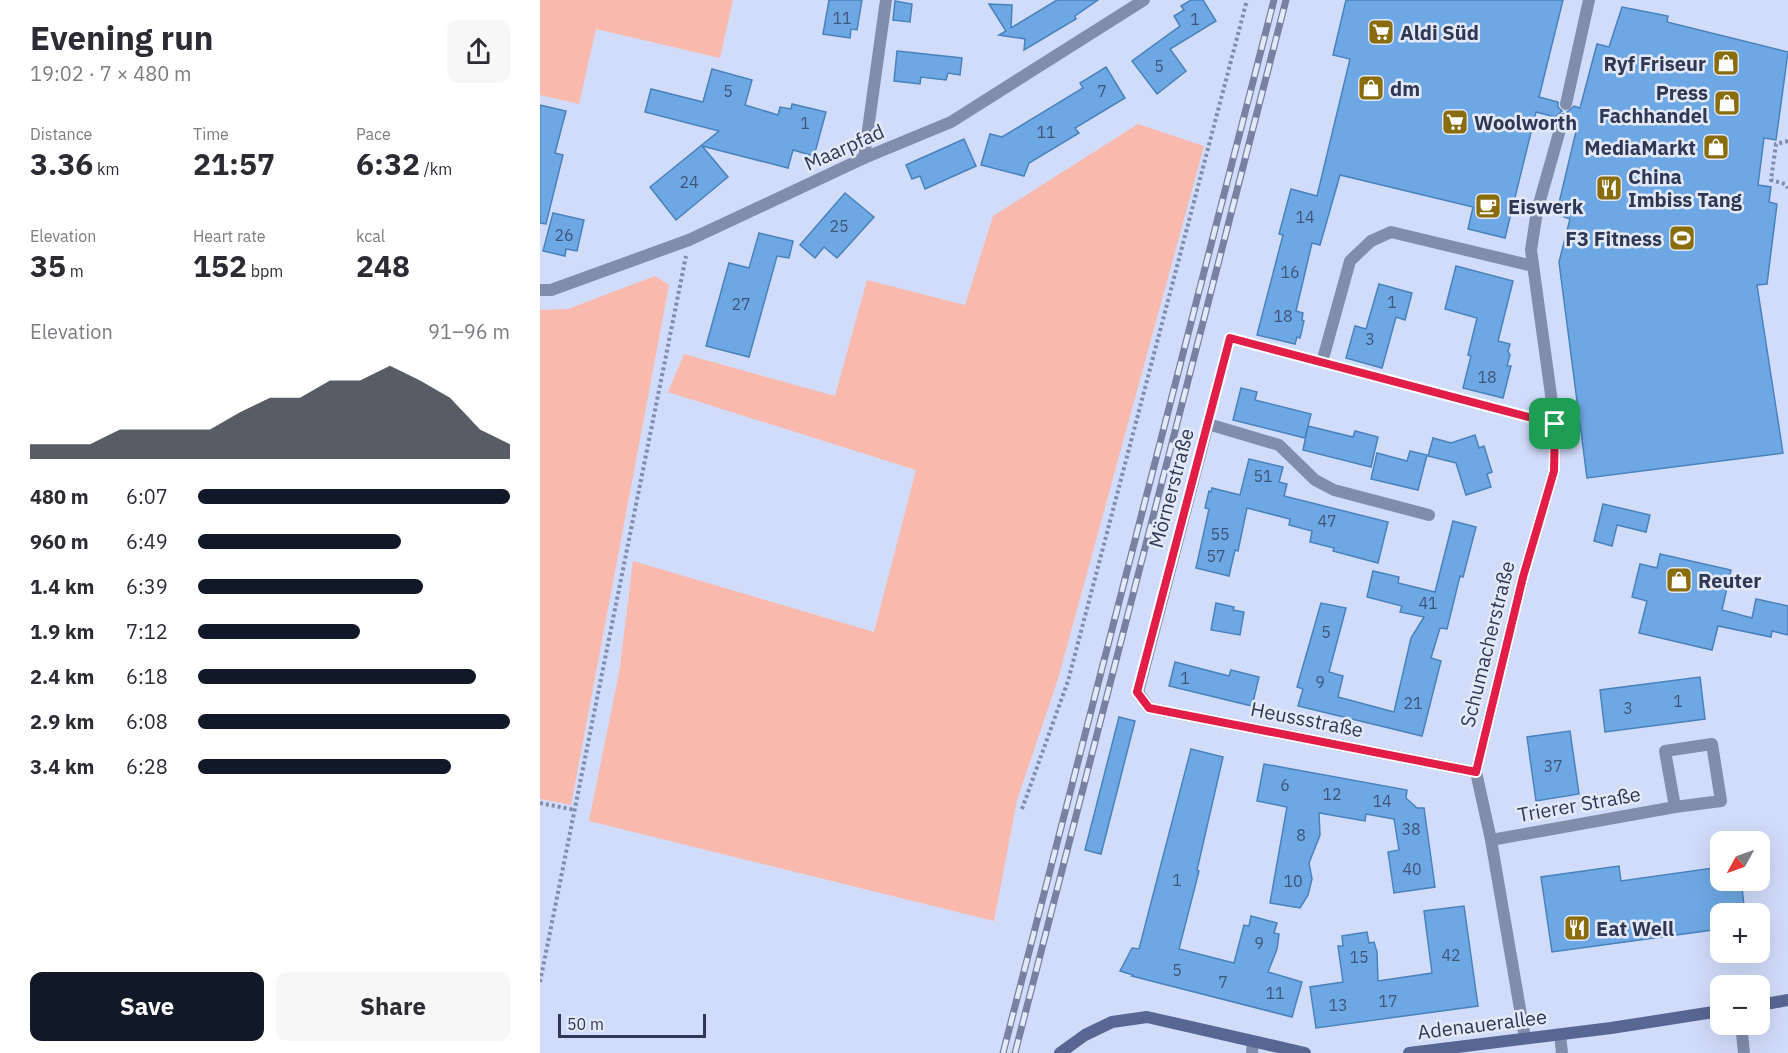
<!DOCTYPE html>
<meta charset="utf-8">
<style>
:root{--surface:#fff;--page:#f7f7f7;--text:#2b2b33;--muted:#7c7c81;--accent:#111827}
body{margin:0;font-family:"IBM Plex Sans",sans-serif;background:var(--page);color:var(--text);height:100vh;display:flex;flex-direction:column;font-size:22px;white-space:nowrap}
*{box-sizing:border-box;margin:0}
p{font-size:20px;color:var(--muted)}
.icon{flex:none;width:33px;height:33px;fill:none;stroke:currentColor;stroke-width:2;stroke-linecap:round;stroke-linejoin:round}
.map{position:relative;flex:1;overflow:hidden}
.side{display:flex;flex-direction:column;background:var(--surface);width:540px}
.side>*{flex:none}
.needle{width:39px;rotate:230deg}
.tools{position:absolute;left:1170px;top:831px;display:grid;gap:12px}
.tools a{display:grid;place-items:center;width:60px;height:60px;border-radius:12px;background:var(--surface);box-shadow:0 6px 24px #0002;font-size:30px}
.scale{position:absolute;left:18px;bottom:15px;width:148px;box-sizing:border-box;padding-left:6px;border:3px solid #2e3855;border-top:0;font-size:16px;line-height:21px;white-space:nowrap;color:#2e3855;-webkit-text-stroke:4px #e4e9f8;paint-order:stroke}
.pin{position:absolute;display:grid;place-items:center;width:51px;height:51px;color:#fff;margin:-26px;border-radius:12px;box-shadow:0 3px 9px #0006}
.round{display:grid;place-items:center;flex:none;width:63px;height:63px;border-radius:12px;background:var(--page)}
.summary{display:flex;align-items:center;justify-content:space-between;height:102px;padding:0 30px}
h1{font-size:33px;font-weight:700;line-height:45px}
.stats{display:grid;grid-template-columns:repeat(3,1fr);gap:9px;height:102px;padding:6px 30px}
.stats div{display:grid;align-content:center}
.stats b{font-size:30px;font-weight:700}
.stats small{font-size:16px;font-weight:400}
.stats p{font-size:16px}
.chart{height:168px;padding:12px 30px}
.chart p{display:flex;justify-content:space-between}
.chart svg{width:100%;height:108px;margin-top:6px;fill:var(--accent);opacity:.7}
.action{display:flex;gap:12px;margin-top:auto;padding:12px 30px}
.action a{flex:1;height:69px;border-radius:12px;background:var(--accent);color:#fff;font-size:24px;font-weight:700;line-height:69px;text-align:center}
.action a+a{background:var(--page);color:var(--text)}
ul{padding:0 30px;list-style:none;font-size:20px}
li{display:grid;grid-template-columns:96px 72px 1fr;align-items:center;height:45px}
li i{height:15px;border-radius:8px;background:var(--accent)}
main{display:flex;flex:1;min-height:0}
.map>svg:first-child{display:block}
.green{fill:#fab9ad}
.building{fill:#6ea8e4;stroke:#4982bb;stroke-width:1.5}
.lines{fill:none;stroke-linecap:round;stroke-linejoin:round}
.path{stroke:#818ca9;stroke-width:4;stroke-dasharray:3 3;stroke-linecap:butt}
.lane{stroke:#828dac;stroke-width:12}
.street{stroke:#828dac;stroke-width:12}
.secondary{stroke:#586693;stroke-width:12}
.rail-casing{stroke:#7882a0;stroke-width:7}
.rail{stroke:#e4e9f8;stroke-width:4.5;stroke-dasharray:14;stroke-linecap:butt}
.route-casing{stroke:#fff;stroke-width:12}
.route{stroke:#e11d48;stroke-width:8}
.labels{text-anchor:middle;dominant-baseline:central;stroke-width:5;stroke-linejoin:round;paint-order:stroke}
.number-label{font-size:16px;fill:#3e5479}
.poi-label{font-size:20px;font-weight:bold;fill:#2e3855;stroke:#e4e9f8;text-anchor:start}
.street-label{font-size:20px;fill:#2e3855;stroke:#e4e9f8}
</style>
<main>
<section class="side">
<div class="summary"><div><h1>Evening run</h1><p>19:02 · 7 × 480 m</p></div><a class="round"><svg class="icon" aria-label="share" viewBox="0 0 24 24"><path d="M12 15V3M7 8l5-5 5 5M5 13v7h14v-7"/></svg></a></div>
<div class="stats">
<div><p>Distance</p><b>3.36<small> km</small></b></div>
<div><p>Time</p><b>21:57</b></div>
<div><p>Pace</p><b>6:32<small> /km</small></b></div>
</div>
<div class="stats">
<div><p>Elevation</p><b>35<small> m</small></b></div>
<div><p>Heart rate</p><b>152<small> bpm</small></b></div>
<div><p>kcal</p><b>248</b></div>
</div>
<div class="chart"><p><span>Elevation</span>91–96 m</p>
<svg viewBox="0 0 160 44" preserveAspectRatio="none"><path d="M0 44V38L10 38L20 38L30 32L40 32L50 32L60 32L70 25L80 19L90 19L100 12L110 12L120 6L130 12L140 19L150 32L160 38V44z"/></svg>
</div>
<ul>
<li><b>480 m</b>6:07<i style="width:100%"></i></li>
<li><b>960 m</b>6:49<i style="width:65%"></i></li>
<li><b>1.4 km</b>6:39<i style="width:72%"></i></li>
<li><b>1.9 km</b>7:12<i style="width:52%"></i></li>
<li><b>2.4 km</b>6:18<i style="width:89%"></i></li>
<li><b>2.9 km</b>6:08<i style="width:100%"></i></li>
<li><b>3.4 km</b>6:28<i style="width:81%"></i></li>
</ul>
<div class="action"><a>Save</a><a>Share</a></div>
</section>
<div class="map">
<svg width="1248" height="1053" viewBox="0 0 1248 1053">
<rect width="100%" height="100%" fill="#d1dcfa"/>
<!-- green -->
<g class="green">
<path d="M0,0H193L180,58L56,29L39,104L0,95Z"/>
<path d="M598,124L664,146L518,679L477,800L454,921L49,821L79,673L93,561L334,632L376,470L128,392L144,354L295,396L327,280L425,305L453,216Z"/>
<path d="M115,276L129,285L31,805L0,799V310L28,309Z"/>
</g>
<!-- building -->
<g class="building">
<path d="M289,0H322L317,30L311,29L310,38L283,34Z"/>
<path d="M517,0H558L535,16L536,19L484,50L485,39L459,35L466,31L449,4L472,5L471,28Z"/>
<path d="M651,0H663L676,21L630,49L646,71L617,94L592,61L640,26L634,16L644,10L641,6Z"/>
<path d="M806,0H1023L999,97L1018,102V107L1022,111L1015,117L996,112L965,238L928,229L933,207L800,175L780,245L772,243L756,311L763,313L762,320L764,321L760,338L757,337L755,344L717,335L743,235L739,234L751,189L777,196L810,59L793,55Z"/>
<path d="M355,1L372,4L370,22L353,20Z"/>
<path d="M1082,7L1128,16L1127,22L1248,52L1236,140L1224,138L1218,185L1231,187L1229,202L1237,204L1227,284L1217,285L1243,453L1047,478L1019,262L1030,219L1024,217L1027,205L1019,203L1038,123L1031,121V116L1027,112L1034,106L1040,108L1057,44L1069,47Z"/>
<path d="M357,51L422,58L420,75L408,73L406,80L381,77L380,84L354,81Z"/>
<path d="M566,67L585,98L535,128L539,133L489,163L484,176L441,165L450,134L462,137L543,88L540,83Z"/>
<path d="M172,69L212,80L205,105L238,115L240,107L251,109L252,104L286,112L274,156L253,150L248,168L162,146L188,177L136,220L110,187L179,131L105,112L111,89L163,102Z"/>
<path d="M0,105L26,111L15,153L23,155L6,224L0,223Z"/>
<path d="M424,139L436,166L385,189L380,176L372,179L366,165Z"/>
<path d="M305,193L334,217L297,258L284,247L275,258L260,245Z"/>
<path d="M13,213L44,220L37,251L26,249L25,256L3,251Z"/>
<path d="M219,233L253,241L249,258L237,256L209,357L166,346L189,263L209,268Z"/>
<path d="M916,266L973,281L958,341L970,344L968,351L970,355L967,366H971L963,398L923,388L931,356L928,355L937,318L905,309Z"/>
<path d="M839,284L872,293L865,320L856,317L842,368L806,358L815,326L826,329Z"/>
<path d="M701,388L717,392L715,400L771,414L765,438L693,420Z"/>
<path d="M768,426L813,437L815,431L838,437L831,467L763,450Z"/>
<path d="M935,435L939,448L944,446L952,472L947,474L951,487L926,495L916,463L888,456L893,438L911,443Z"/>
<path d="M870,451L887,455L878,490L831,479L837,453L867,461Z"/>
<path d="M709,459L743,467L739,482L747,484L744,496L848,522L838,563L793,551L794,548L770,542L772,531L749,525L750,519L707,508L698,551L695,550L689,576L656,568L669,509L665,508L669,491L671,492L672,488L700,495Z"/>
<path d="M1063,504L1110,515L1106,532L1077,525L1072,546L1054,541Z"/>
<path d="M913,521L936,527L923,577L920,576L907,629L900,628L891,658L901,661L882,736L758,706L763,689L757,687L781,603L806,608L789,672L803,676L798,697L854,712L871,638L884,617L860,612L862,606L827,597L833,571L859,577L858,583L895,592Z"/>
<path d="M1120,554L1191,570L1182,610L1212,618L1216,599L1248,606V635L1232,631L1231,637L1178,626L1172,650L1099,633L1107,601L1092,597L1100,564L1117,568Z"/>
<path d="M676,603L694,607L693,610L704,612L700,635L671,630Z"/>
<path d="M635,662L689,676L691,670L719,677L712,706L629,686Z"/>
<path d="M1160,677L1165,719L1065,732L1060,690Z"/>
<path d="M579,717L595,721L561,854L545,850Z"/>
<path d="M1030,731L1039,794L996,801L987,737Z"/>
<path d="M651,749L683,757L657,870L659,871L639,949L694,963L704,925L709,926L711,916L737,923L734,933L739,934L737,949L728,972L762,982L752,1017L592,976L593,975L580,971L592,948L599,949Z"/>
<path d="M724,764L867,790L866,798L877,808H884L895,887L854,893L848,852L859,850L854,819L826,814L825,821L779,813L780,835L769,863L772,879L768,895L760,908L730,903L747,807L717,801Z"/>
<path d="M1079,866L1081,881L1180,867V880H1201L1205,914H1180V929L1012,952L1001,877Z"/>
<path d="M924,906L938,1006L776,1028L770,987L803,982L798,946H803L802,936L827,932L829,943L834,942L837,952L838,981L892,973L884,911Z"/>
</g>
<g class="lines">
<!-- path -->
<g class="path">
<path d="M1248,141L1236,144L1231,180L1245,184L1248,188"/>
<path d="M793,367L1000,421"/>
<path d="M672,409L690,338L771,361"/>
<path d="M0,803L35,810"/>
<path d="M482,809L528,681L707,0"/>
<path d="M0,982L146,256"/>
</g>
<!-- lane -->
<g class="lane">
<path d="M0,290H11L149,240"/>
<path d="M784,355L810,261L831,241"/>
</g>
<!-- street -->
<g class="street">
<path d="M1026,104L1049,0"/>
<path d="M324,158L346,0"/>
<path d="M149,240L324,158L411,122L604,0"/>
<path d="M831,241L851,232L993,266"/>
<path d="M889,515L794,490L775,480L739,445L668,424L598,692L609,708L936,772"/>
<path d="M951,840L1135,807L1181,801L1172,744L1125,751L1135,807"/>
<path d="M1201,1024L1204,1053"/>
<path d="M1020,1035L1022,1053"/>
<path d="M985,1038L951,840L936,772L983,577L1014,471L1015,424L991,250L997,211L1023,119"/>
<path d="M712,1053L713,1042"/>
</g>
<!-- secondary -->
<g class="secondary">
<path d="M1220,1005L1248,1000"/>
<path d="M520,1053L545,1035L572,1022L607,1017L765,1053"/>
<path d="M869,1053L1071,1028L1180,1011"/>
</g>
<defs>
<g id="rail">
<path d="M463,1053L734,0"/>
<path d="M475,1053L746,0"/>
</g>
</defs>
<!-- rail casing -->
<use href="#rail" class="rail-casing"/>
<!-- rail -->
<use href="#rail" class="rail"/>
</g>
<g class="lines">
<defs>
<path id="route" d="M690,338L1015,424L1014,471L983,577L936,772L609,708L597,692Z"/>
</defs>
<!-- route casing -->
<use href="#route" class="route-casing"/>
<!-- route -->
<use href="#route" class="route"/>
</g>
<!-- icons -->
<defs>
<symbol id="supermarket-square" viewBox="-11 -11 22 22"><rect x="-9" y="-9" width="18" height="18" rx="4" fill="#896c0c" stroke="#e4e9f8"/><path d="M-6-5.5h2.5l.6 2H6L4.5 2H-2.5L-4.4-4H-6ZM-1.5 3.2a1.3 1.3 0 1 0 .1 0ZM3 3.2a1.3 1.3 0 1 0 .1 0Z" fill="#fff"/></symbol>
<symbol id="shop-square" viewBox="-11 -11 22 22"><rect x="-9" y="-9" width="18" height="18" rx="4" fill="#896c0c" stroke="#e4e9f8"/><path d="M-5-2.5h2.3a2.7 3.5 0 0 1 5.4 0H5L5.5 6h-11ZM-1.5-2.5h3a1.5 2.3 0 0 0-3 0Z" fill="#fff"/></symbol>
<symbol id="restaurant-square" viewBox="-11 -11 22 22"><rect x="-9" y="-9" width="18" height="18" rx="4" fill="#896c0c" stroke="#e4e9f8"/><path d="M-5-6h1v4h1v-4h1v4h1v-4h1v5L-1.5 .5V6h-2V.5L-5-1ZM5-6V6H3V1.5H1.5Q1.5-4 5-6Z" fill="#fff"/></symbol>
<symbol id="cafe-square" viewBox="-11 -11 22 22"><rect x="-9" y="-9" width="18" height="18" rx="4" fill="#896c0c" stroke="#e4e9f8"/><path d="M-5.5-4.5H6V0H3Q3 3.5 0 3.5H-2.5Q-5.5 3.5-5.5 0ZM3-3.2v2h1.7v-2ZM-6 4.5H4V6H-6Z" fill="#fff"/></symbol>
<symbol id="stadium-square" viewBox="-11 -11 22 22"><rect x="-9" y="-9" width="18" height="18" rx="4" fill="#896c0c" stroke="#e4e9f8"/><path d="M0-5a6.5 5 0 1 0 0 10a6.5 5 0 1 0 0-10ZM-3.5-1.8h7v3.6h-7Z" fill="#fff"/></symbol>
</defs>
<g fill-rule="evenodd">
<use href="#supermarket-square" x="826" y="17" width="30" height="30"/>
<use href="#shop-square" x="1171" y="48" width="30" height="30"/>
<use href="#shop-square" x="816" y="73" width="30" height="30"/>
<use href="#shop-square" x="1172" y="88" width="30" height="30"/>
<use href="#supermarket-square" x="900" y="107" width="30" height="30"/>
<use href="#shop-square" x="1161" y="132" width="30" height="30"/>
<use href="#restaurant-square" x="1054" y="173" width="30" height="30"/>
<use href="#cafe-square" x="933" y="191" width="30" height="30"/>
<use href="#stadium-square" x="1127" y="223" width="30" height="30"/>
<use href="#shop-square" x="1124" y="565" width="30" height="30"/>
<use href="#restaurant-square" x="1022" y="913" width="30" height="30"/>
</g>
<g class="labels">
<!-- number labels -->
<g class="number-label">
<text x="302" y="18">11</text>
<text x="655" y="19">1</text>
<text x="619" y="66">5</text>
<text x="188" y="91">5</text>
<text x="562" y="91">7</text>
<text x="265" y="123">1</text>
<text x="506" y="132">11</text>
<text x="149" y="182">24</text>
<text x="765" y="217">14</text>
<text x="299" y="226">25</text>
<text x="24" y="235">26</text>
<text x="750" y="272">16</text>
<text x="852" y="302">1</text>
<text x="201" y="304">27</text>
<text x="743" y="316">18</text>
<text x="830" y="339">3</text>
<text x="947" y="377">18</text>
<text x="723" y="476">51</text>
<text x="787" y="521">47</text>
<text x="680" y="534">55</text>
<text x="676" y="556">57</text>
<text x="888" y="603">41</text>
<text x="786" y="632">5</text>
<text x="645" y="678">1</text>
<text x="780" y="682">9</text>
<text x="1138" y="701">1</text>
<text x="873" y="703">21</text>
<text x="1088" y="708">3</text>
<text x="1013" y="766">37</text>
<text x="745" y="785">6</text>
<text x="792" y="794">12</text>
<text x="842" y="801">14</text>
<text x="871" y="829">38</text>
<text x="761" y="835">8</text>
<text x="872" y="869">40</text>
<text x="637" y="880">1</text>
<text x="753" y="881">10</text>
<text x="719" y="943">9</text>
<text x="911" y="955">42</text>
<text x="819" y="957">15</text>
<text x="637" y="970">5</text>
<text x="683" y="982">7</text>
<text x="735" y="993">11</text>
<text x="848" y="1001">17</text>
<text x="798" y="1005">13</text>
</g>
<!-- poi labels -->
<g class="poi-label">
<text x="860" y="32">Aldi Süd</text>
<text x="1166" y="63" text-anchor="end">Ryf Friseur</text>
<text x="850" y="88">dm</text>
<text x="1168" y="92" text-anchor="end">Press<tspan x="1168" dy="23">Fachhandel</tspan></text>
<text x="934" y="122">Woolworth</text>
<text x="1156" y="147" text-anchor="end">MediaMarkt</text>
<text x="1088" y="176">China<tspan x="1088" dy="23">Imbiss Tang</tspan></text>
<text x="968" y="206">Eiswerk</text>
<text x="1122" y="238" text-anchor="end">F3 Fitness</text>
<text x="1158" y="580">Reuter</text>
<text x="1056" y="928">Eat Well</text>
</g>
<!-- street labels -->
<g class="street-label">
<text transform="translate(304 147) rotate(-24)">Maarpfad</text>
<text transform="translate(631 488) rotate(-75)">Mörnerstraße</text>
<text transform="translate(947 644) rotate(-76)">Schumacherstraße</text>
<text transform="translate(767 719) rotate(11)">Heussstraße</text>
<text transform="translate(1039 804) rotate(-10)">Trierer Straße</text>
<text transform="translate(942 1024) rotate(-7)">Adenauerallee</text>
</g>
</g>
</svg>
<div class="tools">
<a><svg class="needle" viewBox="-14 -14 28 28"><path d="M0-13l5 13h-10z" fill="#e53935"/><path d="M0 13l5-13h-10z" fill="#7c7c81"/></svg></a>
<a>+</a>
<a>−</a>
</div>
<div class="scale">50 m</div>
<div class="pin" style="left:1015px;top:424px;background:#1e9e55"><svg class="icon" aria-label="arrive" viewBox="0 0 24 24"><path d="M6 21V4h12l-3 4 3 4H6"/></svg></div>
</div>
</main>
